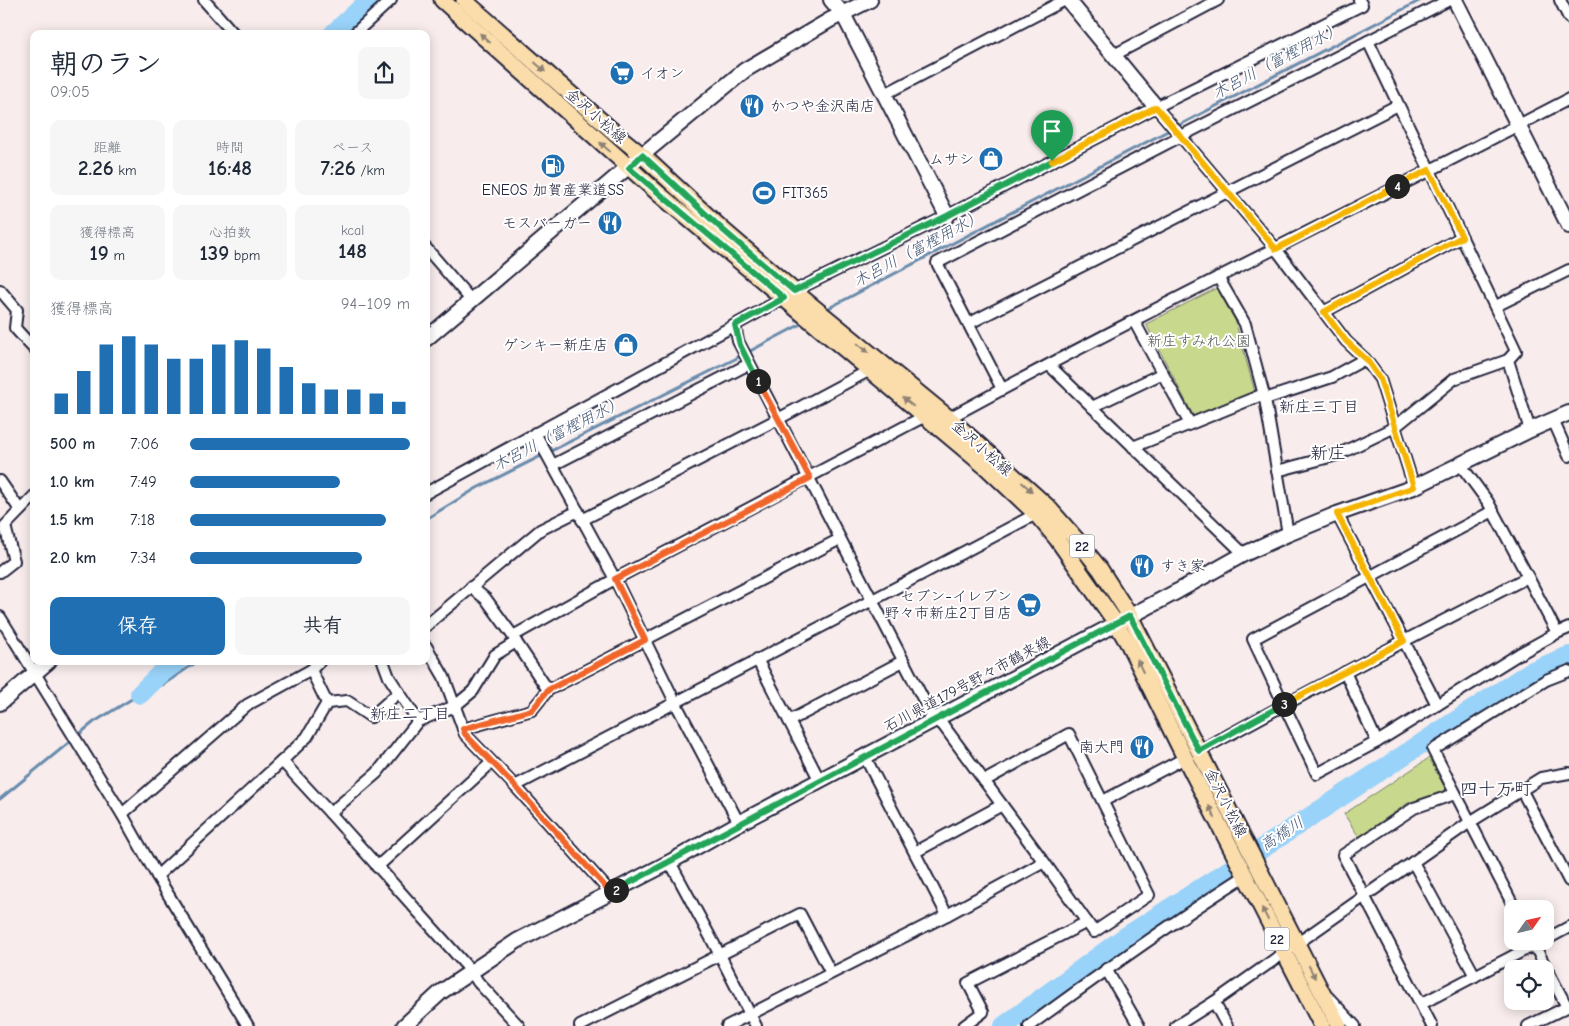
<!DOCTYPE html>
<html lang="ja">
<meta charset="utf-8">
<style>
:root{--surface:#fff;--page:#f6f6f7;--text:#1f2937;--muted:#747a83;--accent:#1f6fb2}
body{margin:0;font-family:"Comic Neue","Klee One",sans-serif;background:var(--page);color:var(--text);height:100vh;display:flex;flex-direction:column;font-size:19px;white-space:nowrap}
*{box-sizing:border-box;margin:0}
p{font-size:16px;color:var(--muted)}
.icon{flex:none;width:28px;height:28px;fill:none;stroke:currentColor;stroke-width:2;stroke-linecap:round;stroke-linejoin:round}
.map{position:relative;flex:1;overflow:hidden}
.panel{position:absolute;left:30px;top:30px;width:400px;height:635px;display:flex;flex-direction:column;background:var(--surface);border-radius:10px;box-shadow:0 2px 12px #0003}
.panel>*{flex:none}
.needle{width:32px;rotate:56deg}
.tools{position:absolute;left:1504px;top:900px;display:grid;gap:10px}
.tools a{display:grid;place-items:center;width:50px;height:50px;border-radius:10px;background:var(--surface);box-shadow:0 2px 12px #0003;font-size:25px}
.pin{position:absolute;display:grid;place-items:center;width:42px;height:42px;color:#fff;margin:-51px -21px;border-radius:50% 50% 50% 0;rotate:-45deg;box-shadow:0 0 5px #0007}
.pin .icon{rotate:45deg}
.km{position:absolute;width:25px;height:25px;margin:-12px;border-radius:50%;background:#222;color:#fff;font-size:14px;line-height:25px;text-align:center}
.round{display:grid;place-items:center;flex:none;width:52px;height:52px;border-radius:10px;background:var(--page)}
.head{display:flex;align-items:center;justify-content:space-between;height:85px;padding:0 20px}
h1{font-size:28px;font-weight:700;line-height:38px}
.metrics{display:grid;grid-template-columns:repeat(3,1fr);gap:8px;height:85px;padding:5px 20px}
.metrics div{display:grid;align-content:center;border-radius:10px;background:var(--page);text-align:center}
.metrics b{font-size:21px;font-weight:700}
.metrics small{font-size:14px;font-weight:400}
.metrics p{font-size:14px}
.chart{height:140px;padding:10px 20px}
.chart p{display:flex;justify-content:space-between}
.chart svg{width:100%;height:90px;margin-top:5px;stroke:var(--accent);stroke-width:6}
.button{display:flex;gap:10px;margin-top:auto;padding:10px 20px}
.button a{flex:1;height:58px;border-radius:10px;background:var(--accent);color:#fff;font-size:20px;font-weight:700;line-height:58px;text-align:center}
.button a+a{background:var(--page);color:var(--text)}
ul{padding:0 20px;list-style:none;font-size:16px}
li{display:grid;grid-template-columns:80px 60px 1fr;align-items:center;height:38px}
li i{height:12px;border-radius:6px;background:var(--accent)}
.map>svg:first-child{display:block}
.green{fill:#c8d98e;stroke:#757e64}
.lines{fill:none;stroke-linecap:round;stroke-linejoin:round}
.stream{stroke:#698cad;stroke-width:3}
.river{stroke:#99d3f9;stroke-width:20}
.street-casing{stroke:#22223b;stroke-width:14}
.secondary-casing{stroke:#22223b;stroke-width:18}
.primary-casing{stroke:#22223b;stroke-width:19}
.street{stroke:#fff;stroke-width:10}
.secondary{stroke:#fff;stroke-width:14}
.primary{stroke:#faddab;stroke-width:15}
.oneway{fill:#8e8073}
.split-1-casing{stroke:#fff;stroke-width:10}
.split-2-casing{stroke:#fff;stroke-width:10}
.split-3-casing{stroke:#fff;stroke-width:10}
.split-4-casing{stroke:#fff;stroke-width:10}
.split-5-casing{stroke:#fff;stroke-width:10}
.split-1{stroke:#22a559;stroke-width:6}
.split-2{stroke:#f0652b;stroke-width:6}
.split-3{stroke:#22a559;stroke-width:6}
.split-4{stroke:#f5b400;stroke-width:6}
.split-5{stroke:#f5b400;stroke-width:6}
.labels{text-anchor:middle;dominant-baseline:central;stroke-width:4;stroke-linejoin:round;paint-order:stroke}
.shield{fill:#fff;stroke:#646476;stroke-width:1}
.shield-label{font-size:14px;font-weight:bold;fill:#22223b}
.poi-label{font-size:15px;fill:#22223b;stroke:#fff;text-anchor:end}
.street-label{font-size:15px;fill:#22223b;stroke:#fff}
.park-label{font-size:15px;fill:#545954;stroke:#fff}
.water-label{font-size:16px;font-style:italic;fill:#465774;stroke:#fff}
.neighbourhood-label{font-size:16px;fill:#22223b;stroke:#fff}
.quarter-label{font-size:18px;fill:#22223b;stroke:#fff}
</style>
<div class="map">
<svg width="1569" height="1026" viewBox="0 0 1569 1026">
<rect width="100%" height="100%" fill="#f8ecec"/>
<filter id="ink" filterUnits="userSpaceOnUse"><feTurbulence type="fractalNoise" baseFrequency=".02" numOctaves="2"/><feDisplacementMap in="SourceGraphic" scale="10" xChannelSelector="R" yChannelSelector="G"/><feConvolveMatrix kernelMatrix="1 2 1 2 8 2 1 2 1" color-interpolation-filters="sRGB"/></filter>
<g filter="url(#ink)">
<!-- green -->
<g class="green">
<path d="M1217,288L1235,320L1255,392L1194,417L1146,324Z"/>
<path d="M1429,758L1446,790L1408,803L1359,837L1344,814Z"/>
</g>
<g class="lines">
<!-- stream -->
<g class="stream">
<path d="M825,310L1160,135L1421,0"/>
<path d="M426,519L477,488L735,359L805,322"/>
<path d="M0,799L94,722L140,694L164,684L198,661"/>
</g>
<!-- river -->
<g class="river">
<path d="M333,34L370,0"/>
<path d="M140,694L160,674L177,661"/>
<path d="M1004,1026L1121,940L1225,873L1530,672L1569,656"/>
</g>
<defs>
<g id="street">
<path d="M204,0L234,34"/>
<path d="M1560,0L1569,18"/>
<path d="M354,34L391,0"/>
<path d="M1368,41L1516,351L1508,360L1530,430"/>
<path d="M1114,55L1218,0"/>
<path d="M885,94L1065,0"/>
<path d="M1156,107L1276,249L1346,341L1365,359L1380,379L1414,487"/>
<path d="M426,248L471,300"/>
<path d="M1218,277L1245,324L1265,399L1288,534"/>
<path d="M0,290L17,310L15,328L34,349"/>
<path d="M794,291L947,216L1156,107L1362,5L1359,0"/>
<path d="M784,298L735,325L738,341L934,720L943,725L1044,862L1094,932L1149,895L1069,734L984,781"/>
<path d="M1496,306L1569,270"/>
<path d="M1324,312L1462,237"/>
<path d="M1134,321L1190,424L1264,394"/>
<path d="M968,324L1398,105"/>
<path d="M1049,365L1244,554"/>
<path d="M1002,389L937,263L1181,136L1449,0"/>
<path d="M1265,399L1332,377L1365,359"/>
<path d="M1092,407L1163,373"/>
<path d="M949,418C1153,307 1363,206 1569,99"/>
<path d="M1553,420L1569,456"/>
<path d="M535,433L615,579L675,702L739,823"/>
<path d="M1133,447L1190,424"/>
<path d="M553,465L749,364"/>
<path d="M1277,471L1337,455L1395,427L1454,379L1508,360"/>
<path d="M0,481L20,510"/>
<path d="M426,493L735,325"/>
<path d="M1337,514L1404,641L1284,705L1253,639L1493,511"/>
<path d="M582,520L778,419L870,370"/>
<path d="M0,572L14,561L5,526L34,496"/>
<path d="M471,587L486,599L513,636"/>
<path d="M0,617L122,814L157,876L248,1026"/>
<path d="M426,626L435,618L540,530L578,511"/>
<path d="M1557,633L1569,628"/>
<path d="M516,642L548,690"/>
<path d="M426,646L444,677L465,734L515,786L611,893"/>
<path d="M757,659L820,781"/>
<path d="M383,661L389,677L418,721"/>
<path d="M1345,672L1377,742"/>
<path d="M327,703L347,701L371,717L399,692"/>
<path d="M1437,705L1519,654L1557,633L1528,577"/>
<path d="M789,721L903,661"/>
<path d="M463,729L532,710L548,690L840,539"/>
<path d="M1199,751L1284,705L1317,774L1377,742L1437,705L1404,641L1528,577L1488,502L1460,464"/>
<path d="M865,757L947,915"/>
<path d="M282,761L307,737L327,703L311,670"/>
<path d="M515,786C689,695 863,606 1036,514"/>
<path d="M1521,789L1569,881"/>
<path d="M1103,801L1185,758"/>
<path d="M330,813L377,773L418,721L455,706L473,691L495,655L516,642L513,636L615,579L925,416"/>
<path d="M122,814L247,705L311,670L320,661"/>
<path d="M915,852L1002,805"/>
<path d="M670,862L720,955L756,1026"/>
<path d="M1413,862L1475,976"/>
<path d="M377,867L491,763"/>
<path d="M157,876L282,761L330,813L471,971L478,982L519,1026"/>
<path d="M1515,909L1433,750L1546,680L1569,671"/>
<path d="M1545,940L1569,927"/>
<path d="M1532,941L1567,1007"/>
<path d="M1106,969L1139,1026"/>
<path d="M1328,997L1355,1026"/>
<path d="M1214,1002L1470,822L1541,778L1569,773"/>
<path d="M1421,1004L1542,941"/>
<path d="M580,1026L800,914L831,973"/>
<path d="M727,1026L947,915L1044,862"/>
<path d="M964,1026L983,1012L968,983L1087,922"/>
<path d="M1029,1026C1100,974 1171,923 1245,876"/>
<path d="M1176,1026L1214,1002L1227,1026"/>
<path d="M1432,1026L1343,855L1414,808L1455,794"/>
<path d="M1528,1026L1569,1006"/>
</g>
<g id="secondary">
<path d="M831,0L843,14L947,216"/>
<path d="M1068,0L1156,107"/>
<path d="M1455,0L1569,226"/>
<path d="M426,339L642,155L745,70L830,20L870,0"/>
<path d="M0,703L49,661"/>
<path d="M404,1026L441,992L517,941L670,862L739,823L1178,591L1244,554L1288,534L1337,514L1414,487L1530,430L1569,413"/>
</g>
<g id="primary">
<path d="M442,0L659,194L987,468L1036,514L1057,539L1116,623L1129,645L1185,758L1322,1026"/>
<path d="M464,0L615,133L642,155L723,230L794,291L949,418L1047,506L1076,539L1100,569L1130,616L1339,1026"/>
</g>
</defs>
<!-- street casing -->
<use href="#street" class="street-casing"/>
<!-- secondary casing -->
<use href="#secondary" class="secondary-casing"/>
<!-- primary casing -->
<use href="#primary" class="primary-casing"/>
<!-- street -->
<use href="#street" class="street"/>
<!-- secondary -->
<use href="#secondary" class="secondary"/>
<!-- primary -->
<use href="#primary" class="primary"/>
</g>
<!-- one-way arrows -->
<defs><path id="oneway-solid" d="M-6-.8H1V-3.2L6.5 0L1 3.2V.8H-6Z" transform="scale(1.25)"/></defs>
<g class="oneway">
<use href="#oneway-solid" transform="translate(485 38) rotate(-138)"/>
<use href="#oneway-solid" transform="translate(540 67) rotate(42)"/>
<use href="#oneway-solid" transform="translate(605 147) rotate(-138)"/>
<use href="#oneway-solid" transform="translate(863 348) rotate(39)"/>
<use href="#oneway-solid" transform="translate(908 402) rotate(-140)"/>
<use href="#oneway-solid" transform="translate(1027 487) rotate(42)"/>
<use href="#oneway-solid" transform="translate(1140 666) rotate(-116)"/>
<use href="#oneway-solid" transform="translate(1212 812) rotate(-117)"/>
<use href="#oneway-solid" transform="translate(1265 914) rotate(-117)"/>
<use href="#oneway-solid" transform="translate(1312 972) rotate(63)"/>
</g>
</g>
<g class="lines" filter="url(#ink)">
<defs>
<path id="split-1" d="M758,381L740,345L735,325L784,298L629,168L642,155L723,230L794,291L947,216L1052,161"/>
<path id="split-2" d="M616,890L611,893L515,786L465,734L463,729L532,710L548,690L645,640L615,579L810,478L758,381"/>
<path id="split-3" d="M616,890L1130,616L1199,751L1284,704"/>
<path id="split-4" d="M1284,704L1404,641L1337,514L1414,487L1380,379L1366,359L1346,341L1324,312L1462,237L1429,170L1397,186"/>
<path id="split-5" d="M1052,161L1156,107L1276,249L1397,186"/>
</defs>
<!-- split-1 casing -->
<use href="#split-1" class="split-1-casing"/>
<!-- split-2 casing -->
<use href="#split-2" class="split-2-casing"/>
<!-- split-3 casing -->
<use href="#split-3" class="split-3-casing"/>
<!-- split-4 casing -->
<use href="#split-4" class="split-4-casing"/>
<!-- split-5 casing -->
<use href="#split-5" class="split-5-casing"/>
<!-- split-1 -->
<use href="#split-1" class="split-1"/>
<!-- split-2 -->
<use href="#split-2" class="split-2"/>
<!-- split-3 -->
<use href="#split-3" class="split-3"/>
<!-- split-4 -->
<use href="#split-4" class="split-4"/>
<!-- split-5 -->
<use href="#split-5" class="split-5"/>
</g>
<!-- icons -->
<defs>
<symbol id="supermarket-disc" viewBox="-11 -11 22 22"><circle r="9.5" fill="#1f6fb2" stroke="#fff"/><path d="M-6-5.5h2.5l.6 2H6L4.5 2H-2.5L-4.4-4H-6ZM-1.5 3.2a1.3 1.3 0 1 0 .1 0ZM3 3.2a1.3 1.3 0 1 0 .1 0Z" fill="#fff"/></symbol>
<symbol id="restaurant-disc" viewBox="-11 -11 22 22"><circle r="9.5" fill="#1f6fb2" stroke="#fff"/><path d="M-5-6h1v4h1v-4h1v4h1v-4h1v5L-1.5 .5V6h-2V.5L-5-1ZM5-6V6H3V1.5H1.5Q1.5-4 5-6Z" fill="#fff"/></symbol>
<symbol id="shop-disc" viewBox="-11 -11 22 22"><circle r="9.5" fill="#1f6fb2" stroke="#fff"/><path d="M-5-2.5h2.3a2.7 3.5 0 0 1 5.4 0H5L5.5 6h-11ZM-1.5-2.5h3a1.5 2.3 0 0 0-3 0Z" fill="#fff"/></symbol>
<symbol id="fuel-disc" viewBox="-11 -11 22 22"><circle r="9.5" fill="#1f6fb2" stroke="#fff"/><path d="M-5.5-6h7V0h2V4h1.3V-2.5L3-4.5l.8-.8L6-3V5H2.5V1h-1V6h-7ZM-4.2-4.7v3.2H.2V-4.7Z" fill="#fff"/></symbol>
<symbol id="stadium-disc" viewBox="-11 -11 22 22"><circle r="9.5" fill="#1f6fb2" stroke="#fff"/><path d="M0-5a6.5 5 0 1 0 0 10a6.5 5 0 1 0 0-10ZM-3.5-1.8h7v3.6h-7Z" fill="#fff"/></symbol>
</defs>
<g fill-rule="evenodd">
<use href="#supermarket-disc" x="608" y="59" width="28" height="28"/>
<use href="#restaurant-disc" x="738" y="92" width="28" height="28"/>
<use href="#shop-disc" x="977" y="145" width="28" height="28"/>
<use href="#fuel-disc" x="539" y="152" width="28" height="28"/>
<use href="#stadium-disc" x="750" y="179" width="28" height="28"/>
<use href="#restaurant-disc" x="596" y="209" width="28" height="28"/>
<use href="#shop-disc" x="612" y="331" width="28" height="28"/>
<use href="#restaurant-disc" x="1128" y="552" width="28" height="28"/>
<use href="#supermarket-disc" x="1015" y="591" width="28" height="28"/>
<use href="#restaurant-disc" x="1128" y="733" width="28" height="28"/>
</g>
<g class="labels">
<!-- shield labels -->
<g class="shield">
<rect x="1069.5" y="534.5" width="25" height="23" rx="4"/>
<rect x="1264.5" y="927.5" width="25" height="23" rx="4"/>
</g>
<g class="shield-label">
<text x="1082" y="546">22</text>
<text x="1277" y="939">22</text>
</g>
<!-- poi labels -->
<g class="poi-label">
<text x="640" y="73" text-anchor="start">イオン</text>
<text x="770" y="106" text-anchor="start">かつや金沢南店</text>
<text x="974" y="159">ムサシ</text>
<text x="553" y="190" text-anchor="middle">ENEOS 加賀産業道SS</text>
<text x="782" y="193" text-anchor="start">FIT365</text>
<text x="592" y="223">モスバーガー</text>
<text x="608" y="345">ゲンキー新庄店</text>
<text x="1160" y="566" text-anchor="start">すき家</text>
<text x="1012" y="596">セブン−イレブン<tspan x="1012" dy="17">野々市新庄2丁目店</tspan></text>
<text x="1124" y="747">南大門</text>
</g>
<!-- street labels -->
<g class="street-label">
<text transform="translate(596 116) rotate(41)">金沢小松線</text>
<text transform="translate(982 448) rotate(42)">金沢小松線</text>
<text transform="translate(967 684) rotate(-28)">石川県道179号野々市鶴来線</text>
<text transform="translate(1226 803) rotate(63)">金沢小松線</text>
</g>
<!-- park labels -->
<g class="park-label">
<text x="1199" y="341">新庄すみれ公園</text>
</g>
<!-- water labels -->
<g class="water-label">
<text transform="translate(1277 61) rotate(-28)">木呂川（富樫用水）</text>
<text transform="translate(918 249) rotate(-28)">木呂川（富樫用水）</text>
<text transform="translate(558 434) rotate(-27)">木呂川（富樫用水）</text>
<text transform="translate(1282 834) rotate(-33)">高橋川</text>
</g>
<!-- neighbourhood labels -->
<g class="neighbourhood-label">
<text x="1319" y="407">新庄三丁目</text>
<text x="410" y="714">新庄二丁目</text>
</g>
<!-- quarter labels -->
<g class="quarter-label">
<text x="1328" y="453">新庄</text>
<text x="1496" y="789">四十万町</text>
</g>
</g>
</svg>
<div class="tools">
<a><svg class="needle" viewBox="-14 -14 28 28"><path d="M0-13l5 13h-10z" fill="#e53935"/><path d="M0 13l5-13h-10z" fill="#747a83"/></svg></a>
<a><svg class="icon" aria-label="locate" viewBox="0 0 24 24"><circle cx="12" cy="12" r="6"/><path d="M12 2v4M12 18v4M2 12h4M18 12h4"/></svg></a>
</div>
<div class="pin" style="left:1052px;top:161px;background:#1e9e55"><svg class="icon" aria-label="arrive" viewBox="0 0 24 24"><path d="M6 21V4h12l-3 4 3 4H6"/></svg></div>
<b class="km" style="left:758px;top:381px">1</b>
<b class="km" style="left:616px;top:890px">2</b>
<b class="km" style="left:1284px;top:704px">3</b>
<b class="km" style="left:1397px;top:186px">4</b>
<section class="panel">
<div class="head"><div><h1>朝のラン</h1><p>09:05</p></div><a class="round"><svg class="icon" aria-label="share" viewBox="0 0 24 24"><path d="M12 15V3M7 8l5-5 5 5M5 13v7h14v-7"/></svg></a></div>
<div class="metrics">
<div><p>距離</p><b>2.26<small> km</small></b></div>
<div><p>時間</p><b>16:48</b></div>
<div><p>ペース</p><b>7:26<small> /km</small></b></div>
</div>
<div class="metrics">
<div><p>獲得標高</p><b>19<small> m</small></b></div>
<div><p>心拍数</p><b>139<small> bpm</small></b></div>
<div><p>kcal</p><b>148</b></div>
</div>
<div class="chart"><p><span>獲得標高</span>94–109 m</p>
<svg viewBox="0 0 160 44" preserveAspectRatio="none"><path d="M5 44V34M15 44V23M25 44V10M35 44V6M45 44V10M55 44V17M65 44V17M75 44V10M85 44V8M95 44V12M105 44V21M115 44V29M125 44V32M135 44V32M145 44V34M155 44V38"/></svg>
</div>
<ul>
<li><b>500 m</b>7:06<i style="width:100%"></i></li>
<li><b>1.0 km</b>7:49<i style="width:68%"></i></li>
<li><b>1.5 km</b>7:18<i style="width:89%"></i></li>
<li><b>2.0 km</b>7:34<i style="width:78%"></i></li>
</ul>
<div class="button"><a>保存</a><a>共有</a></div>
</section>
</div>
